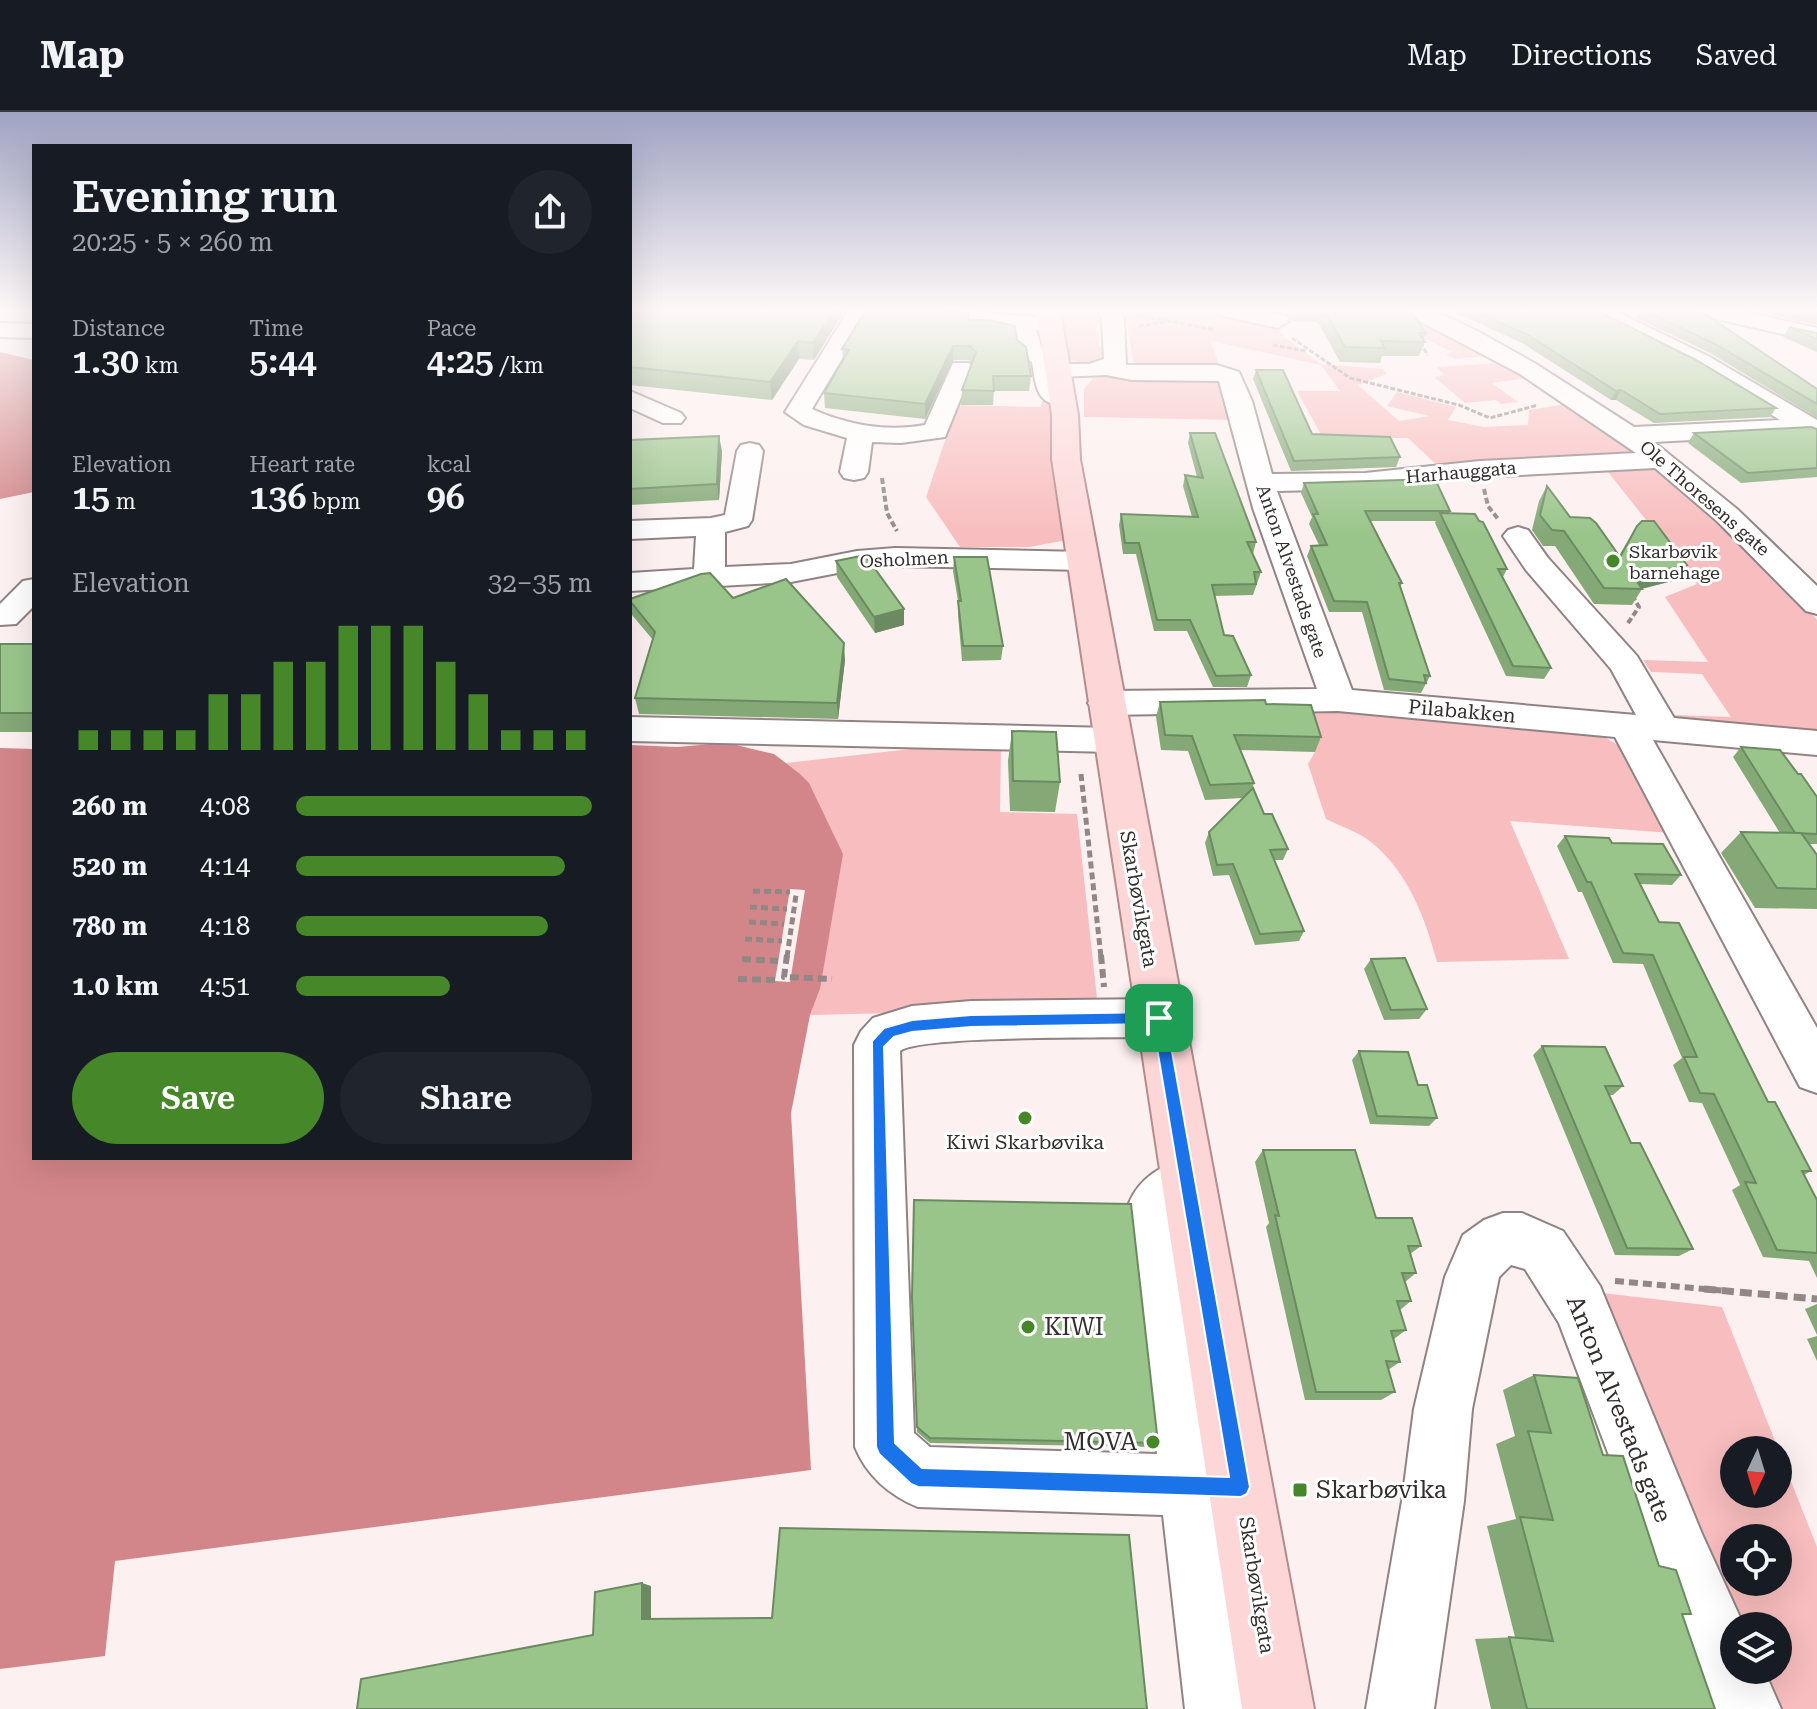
<!DOCTYPE html>
<meta charset="utf-8">
<style>
:root{--surface:#171b24;--page:#20242c;--text:#f1f3f6;--muted:#9ea1a6;--line:#363941;--accent:#46872a}
body{margin:0;font-family:"Roboto Serif",serif;background:var(--page);color:var(--text);height:100vh;display:flex;flex-direction:column;font-size:30px;white-space:nowrap}
*{box-sizing:border-box;margin:0}
p{font-size:26px;color:var(--muted)}
.icon{flex:none;width:44px;height:44px;fill:none;stroke:currentColor;stroke-width:2;stroke-linecap:round;stroke-linejoin:round}
.map{position:relative;flex:1;overflow:hidden}
.drawer{position:absolute;left:32px;top:32px;width:600px;height:1016px;display:flex;flex-direction:column;background:var(--surface);border-radius:0px;box-shadow:0 8px 32px #0002}
.drawer>*{flex:none}
.needle{width:52px;rotate:184deg}
.controls{position:absolute;left:1720px;top:1324px;display:grid;gap:16px}
.controls a{display:grid;place-items:center;width:72px;height:72px;border-radius:50%;background:var(--surface);box-shadow:0 8px 32px #0002;font-size:40px}
.pin{position:absolute;display:grid;place-items:center;width:68px;height:68px;color:#fff;margin:-34px;border-radius:16px;box-shadow:0 4px 12px #0006}
.round{display:grid;place-items:center;flex:none;width:84px;height:84px;border-radius:42px;background:var(--page)}
.headline{display:flex;align-items:center;justify-content:space-between;height:136px;padding:0 40px}
h1{font-size:44px;font-weight:600;line-height:60px}
.figures{display:grid;grid-template-columns:repeat(3,1fr);gap:12px;height:136px;padding:8px 40px}
.figures div{display:grid;align-content:center}
.figures b{font-size:34px;font-weight:600}
.figures small{font-size:22px;font-weight:400}
.figures p{font-size:22px}
.chart{height:224px;padding:16px 40px}
.chart p{display:flex;justify-content:space-between}
.chart svg{width:100%;height:144px;margin-top:8px;stroke:var(--accent);stroke-width:6}
.button{display:flex;gap:16px;margin-top:auto;padding:16px 40px}
.button a{flex:1;height:92px;border-radius:48px;background:var(--accent);color:#fff;font-size:32px;font-weight:600;line-height:92px;text-align:center}
.button a+a{background:var(--page);color:var(--text)}
ul{padding:0 40px;list-style:none;font-size:26px}
li{display:grid;grid-template-columns:128px 96px 1fr;align-items:center;height:60px}
li i{height:20px;border-radius:10px;background:var(--accent)}
header{display:flex;align-items:center;gap:48px;box-sizing:border-box;height:112px;padding:0 40px;background:var(--surface);border-bottom:2px solid var(--line)}
header strong{font-size:38px}
nav{display:flex;gap:44px;margin-inline-start:auto;font-size:28px}
.map>svg:first-child{display:block}
.green{fill:#f8bdbe;fill-rule:evenodd}
.water{fill:#d38689}
.pier{fill:#fdf0f0}
.lines{fill:none;stroke-linecap:round;stroke-linejoin:round}
.minor-casing{stroke:#918383;stroke-width:4}
.major-casing{stroke:#b58b8c;stroke-width:4}
.path-far4{stroke:#918787;stroke-width:3;stroke-dasharray:5 2;stroke-linecap:butt}
.path-far3{stroke:#918787;stroke-width:4;stroke-dasharray:6 3;stroke-linecap:butt}
.path-far2{stroke:#918787;stroke-width:5;stroke-dasharray:7 4;stroke-linecap:butt}
.path-far1{stroke:#918787;stroke-width:6;stroke-dasharray:9 5;stroke-linecap:butt}
.path{stroke:#918787;stroke-width:7;stroke-dasharray:12 6;stroke-linecap:butt}
.minor{fill:#fff;fill-rule:evenodd}
.major{fill:#fdd7d8;fill-rule:evenodd}
.wall{fill:#84a977}
.shaded-wall{fill:#6b8a61}
.building{fill:#99c58a;stroke:#6b8a61;stroke-width:2}
.route{fill:#1a73e8;stroke:#fff;stroke-width:2;fill-rule:evenodd}
.poi-dot{fill:#46872a;stroke:#fff;stroke-width:3}
.labels{text-anchor:middle;dominant-baseline:central;stroke-width:6;stroke-linejoin:round;paint-order:stroke}
.far-street-label{font-size:18px;fill:#342e2e;stroke:#fff}
.far-poi-label{font-size:18px;fill:#342e2e;stroke:#fff;text-anchor:start}
.street-label{font-size:20px;fill:#342e2e;stroke:#fff}
.poi-label{font-size:20px;fill:#342e2e;stroke:#fff}
.near-poi-label{font-size:24px;fill:#342e2e;stroke:#fff;text-anchor:start}
.near-street-label{font-size:24px;fill:#342e2e;stroke:#fff}
</style>
<header>
<strong>Map</strong>
<nav><a>Map</a><a>Directions</a><a>Saved</a></nav>
</header>
<div class="map">
<svg width="1817" height="1597" viewBox="0 0 1817 1597">
<rect width="100%" height="100%" fill="#fdf0f0"/>
<!-- green -->
<g class="green">
<path d="M1063,198H1102L1106,211H1097L1099,235L1109,236L1110,245L1091,254L1063,246L1060,199Z"/>
<path d="M1125,198H1265L1284,225L1321,252L1383,257L1387,262L1358,273L1399,309L1429,304L1387,294L1397,280L1456,295L1448,308L1484,315L1528,313L1529,298L1566,292L1528,266L1492,271L1518,290L1501,292L1496,288L1465,291L1434,265L1444,263L1437,255L1512,250L1652,346L1440,356L1408,326H1323L1297,279H1340L1321,253L1211,229L1237,308L1084,305V277L1095,264L1136,265Z"/>
<path d="M1408,198L1429,207L1426,213L1486,244L1455,247L1446,243L1453,240L1408,219Z"/>
<path d="M1042,289H1054L1067,428L1029,435H960L926,385L957,293L1041,295Z"/>
<path d="M1660,354L1787,473L1817,508V624L1669,609L1659,594L1665,589L1674,603L1731,605L1702,562L1651,560L1643,548L1708,550L1665,485L1697,472L1604,355Z"/>
<path d="M1302,596L1434,604L1597,621L1618,633L1629,644L1671,721L1510,709L1569,847L1437,850C1425,805 1408,760 1371,730C1359,720 1340,714 1326,707L1308,652L1315,640Z"/>
<path d="M955,632L1001,634L1000,700L1077,702L1098,896L810,903L820,877L799,661L786,651Z"/>
<path d="M1594,1180L1722,1195L1817,1435V1597H1765L1748,1558H1778V1514H1734ZM1734,1338H1778V1382H1734ZM1734,1426H1778V1470H1734Z"/>
</g>
<!-- water -->
<g class="water">
<path d="M0,240L34,248V380L0,387Z"/>
<path d="M712,632L736,633L774,642L799,661L809,671L843,742L820,877L810,903L791,1001L811,1358L115,1449L105,1544L0,1557V636L34,637V1046H630V633L677,635Z"/>
</g>
<!-- pier -->
<path class="pier" d="M790,777L805,778L790,870L775,869Z"/>
<g class="lines">
<defs>
<g id="minor">
<path d="M849,198H871L812,297C847,313 887,320 925,313L953,251H969L973,256L945,325L901,331L872,330L868,360L864,366L854,368L844,366L840,360L847,326L804,313L785,300Z"/>
<path d="M903,198H958L1058,207L1061,212L1058,217L1036,218L1042,238L1051,241L1056,252H1089L1104,247L1102,207L1098,198H1120L1124,207L1126,253H1217L1239,260L1252,289L1272,362L1365,361L1480,349L1636,341L1520,262L1408,203L1405,198H1433L1481,221L1536,252L1634,315L1780,308L1692,254L1587,203L1584,198H1613L1708,244L1817,308V327L1804,322L1654,330L1737,397L1817,474V502L1806,499L1717,409L1655,356L1480,365L1365,377L1277,379L1352,578L1636,603L1611,557L1526,458L1503,424L1508,418L1518,415L1528,418L1548,446L1637,544L1674,606L1817,619V643L1653,628L1817,916V981L1800,975L1615,625L1338,599L1106,603L1094,599L1088,591L1094,583L1106,579L1317,577L1253,396L1219,269L1132,268L1106,263L1058,265L1061,277L1071,280L1074,285L1071,290C1037,299 1036,275 1032,250L1019,242L1017,226L980,217L977,213L912,208L904,206L901,201Z"/>
<path d="M1217,198H1258L1286,204L1289,209L1278,216L1220,203Z"/>
<path d="M1697,198H1737L1817,216V230L1700,203Z"/>
<path d="M0,211L34,212V226L0,225Z"/>
<path d="M630,279L681,301L685,306L681,311H663L630,296Z"/>
<path d="M750,331L759,333L763,339L752,408L748,414L725,420V455L791,452L857,439L895,436L1083,440L1094,443L1098,449L1094,455L1083,458L895,454L858,457L791,470L630,479V461L694,457L696,424L630,427V409L711,406L725,403L737,339L741,333Z"/>
<path d="M34,467V494L16,512L0,513V492L23,469Z"/>
<path d="M630,605L1112,616L1125,619L1130,628L1125,637L1112,640L630,629Z"/>
<path d="M1159,887L1175,892L1182,906L1175,920L1159,925C1121,926 920,923 900,939L914,1321L930,1335L1157,1342L1129,1091C1140,1065 1162,1054 1188,1044L1206,1051L1213,1068L1206,1085L1182,1102L1217,1344H1241L1263,1353L1272,1375L1263,1397L1241,1406L1226,1405L1253,1597H1185L1163,1403L918,1395C889,1383 867,1364 855,1335L854,933L861,919L873,906L912,894L971,889Z"/>
<path d="M1503,1101H1522L1563,1119L1600,1174L1702,1422L1744,1514H1734V1558H1764L1781,1597H1712L1647,1444L1559,1211L1525,1157L1511,1153L1499,1165L1472,1297L1464,1389L1434,1597H1366L1402,1389L1414,1297L1445,1165L1463,1123L1484,1108Z"/>
</g>
<path id="major" d="M1036,198H1060L1078,303L1080,347L1314,1597H1242L1052,347V303Z"/>
</defs>
<!-- minor casing -->
<use href="#minor" class="minor-casing"/>
<!-- major casing -->
<use href="#major" class="major-casing"/>
<!-- path-far4 -->
<g class="path-far4">
<path d="M1136,204L1166,208"/>
<path d="M1139,214L1171,209L1215,218"/>
<path d="M1292,226L1350,266L1459,293L1490,306L1538,293"/>
<path d="M1420,231L1428,243"/>
<path d="M1273,233L1306,239"/>
</g>
<!-- path-far3 -->
<g class="path-far3">
<path d="M882,366L887,401L897,419"/>
<path d="M1484,377L1488,394L1498,407"/>
<path d="M1628,511L1639,495L1632,483"/>
</g>
<!-- path-far2 -->
<g class="path-far2">
<path d="M1081,662L1101,845"/>
<path d="M753,779L790,780"/>
<path d="M750,795L787,797"/>
<path d="M749,810L784,812"/>
<path d="M745,827L782,829"/>
<path d="M787,845L796,783"/>
</g>
<!-- path-far1 -->
<g class="path-far1">
<path d="M787,843L784,865L832,867"/>
<path d="M1101,843L1104,875"/>
<path d="M742,847L778,849"/>
<path d="M738,867L775,868"/>
<path d="M1615,1169L1726,1179"/>
</g>
<!-- path -->
<path class="path" d="M1704,1177L1817,1187"/>
<!-- minor -->
<use href="#minor" class="minor"/>
<!-- major -->
<use href="#major" class="major"/>
</g>
<!-- wall -->
<g class="wall">
<path d="M630,198H845L814,248L799,247L772,288L630,273Z"/>
<path d="M1286,198H1410L1426,221L1423,227L1425,230L1419,244H1382L1380,251L1340,250L1318,210L1292,209Z"/>
<path d="M1450,198H1596L1776,296L1770,305L1654,311L1616,288H1611L1522,231Z"/>
<path d="M1641,198H1699L1817,277V306L1710,241L1636,206Z"/>
<path d="M1751,198H1817V213Z"/>
<path d="M969,208L1017,228L1031,264L1029,279H994L993,293H961L962,278L972,251L969,248H953L925,307L825,296L824,281L843,250L842,237Z"/>
<path d="M1789,215L1817,221V240L1783,225Z"/>
<path d="M1256,258L1312,322L1400,345L1396,355L1291,359L1253,267Z"/>
<path d="M1817,317V365L1741,371L1688,331L1694,321Z"/>
<path d="M1190,321L1256,430L1253,442L1261,460L1253,483L1214,484L1224,523L1251,563L1247,575H1213L1187,519H1154L1136,442H1123L1119,413L1121,402L1192,405L1183,374L1185,363L1197,365L1188,331Z"/>
<path d="M630,328L722,339L719,388L630,393Z"/>
<path d="M1304,371L1450,399L1449,401L1507,457L1503,465L1551,556L1544,567L1506,564L1435,411L1436,409H1370L1402,471L1400,475L1430,564L1421,581L1384,578L1362,500H1329L1307,444L1311,434L1319,433L1309,412L1312,405L1301,381Z"/>
<path d="M1547,374L1570,405L1619,444L1637,414L1687,453L1676,468L1642,477L1632,493L1594,492L1555,434H1543L1532,418L1539,389Z"/>
<path d="M954,445L1003,534L1001,548L962,549L958,503V489L953,459Z"/>
<path d="M836,449L904,497V513L875,521L837,465Z"/>
<path d="M630,487L845,548L838,607L639,602L635,586L653,528L632,503L630,494Z"/>
<rect x="0" y="532" width="34" height="88"/>
<path d="M1160,590L1266,592L1321,625L1315,640L1240,638L1254,671L1252,677L1264,702L1288,737L1283,748H1274L1304,819L1299,829L1255,833L1229,763L1213,764L1205,731L1209,720L1243,686L1205,688L1188,639L1161,638L1156,605Z"/>
<path d="M1012,619L1060,670L1055,700L1010,699L1008,649Z"/>
<path d="M1741,635L1798,662L1817,685V732H1809L1817,743V797L1755,796L1721,741L1741,720L1780,721L1733,645Z"/>
<path d="M1565,724L1612,731L1681,763L1672,773L1640,772L1659,810L1811,1059L1804,1063L1817,1088V1166L1809,1149L1763,1145L1732,1078L1740,1073L1702,991L1689,990L1673,953L1682,946L1643,852L1613,851L1582,780H1578L1557,734Z"/>
<path d="M1371,847L1427,897L1419,907L1384,908L1364,857Z"/>
<path d="M1542,934L1623,974L1613,983H1609L1631,1031L1693,1137L1679,1144L1615,1143L1533,943Z"/>
<path d="M1359,939L1418,973L1437,1006L1429,1014L1370,1012L1352,948Z"/>
<path d="M1263,1038L1421,1134L1410,1142L1416,1161L1405,1170L1411,1189L1400,1198L1406,1218L1394,1227L1400,1250L1388,1258L1395,1280L1381,1288H1305L1266,1115L1269,1111L1255,1050Z"/>
<path d="M912,1192L1158,1331L1153,1335L930,1331L917,1320Z"/>
<path d="M1817,1192V1223L1805,1197Z"/>
<path d="M1817,1224V1249L1807,1227Z"/>
<path d="M1534,1263L1603,1343L1659,1454L1691,1502L1683,1503L1715,1597H1491L1475,1527L1515,1525L1487,1414L1516,1407L1496,1332L1515,1324L1503,1278Z"/>
</g>
<!-- shaded-wall -->
<g class="shaded-wall">
<path d="M834,198H845L814,248L813,231Z"/>
<path d="M798,229L799,247L772,288L770,270Z"/>
<path d="M953,234V248L925,307V292Z"/>
<path d="M1621,278L1616,288H1611L1616,279Z"/>
<path d="M719,324L722,339L719,388L717,372Z"/>
<path d="M1687,453L1676,468L1640,477L1634,465Z"/>
<path d="M904,497V513L875,521L874,505Z"/>
<path d="M844,531L845,548L838,607L837,591Z"/>
<path d="M642,1471L651,1474V1509L642,1507Z"/>
</g>
<!-- building -->
<g class="building">
<path d="M630,198H834L813,231L798,229L770,270L630,255Z"/>
<path d="M866,198H930L968,201L969,208H989L1015,214L1017,228L1026,235L1031,264H993L994,279L962,278L976,240L970,234H953L925,292L824,281L849,238L842,237Z"/>
<path d="M1324,198H1410L1426,221H1419L1425,230L1381,229L1385,236L1345,235Z"/>
<path d="M1472,198H1596L1696,248L1776,296L1660,302L1621,278L1616,279L1526,222Z"/>
<path d="M1643,198H1699L1817,277V292L1715,232Z"/>
<path d="M1800,198H1817V202Z"/>
<path d="M1789,215L1817,221V227Z"/>
<path d="M1256,258H1283L1312,322L1390,325L1400,345L1294,349Z"/>
<path d="M1811,315L1817,317V356L1748,361L1694,321Z"/>
<path d="M1190,321H1215L1256,430H1247L1261,460H1254L1256,472L1212,473L1224,523L1233,524L1251,563L1216,564L1190,508H1157L1139,431H1125L1121,402L1198,405L1185,363L1203,366Z"/>
<path d="M719,324L717,372L630,377V328Z"/>
<path d="M1435,367L1450,399H1365L1402,471H1399L1430,564L1424,563L1426,571L1389,567L1367,490L1334,489L1311,434L1327,433L1313,402H1318L1304,371Z"/>
<path d="M1547,374L1570,405L1590,406L1596,411L1620,445L1637,414L1642,409H1654L1687,453L1634,465L1642,477L1604,476L1564,419L1552,418L1540,403Z"/>
<path d="M1440,401L1475,402L1479,409L1483,410L1507,457H1498L1551,556L1513,554Z"/>
<path d="M865,443L904,497L874,505L836,449Z"/>
<path d="M954,445H987L1003,534H963L958,489H961Z"/>
<path d="M710,461L733,486L786,467L844,531L837,591L635,586L655,520L630,489V487L701,462Z"/>
<rect x="0" y="532" width="34" height="69"/>
<path d="M1265,588L1266,592L1311,593L1321,625L1234,623L1254,671L1210,673L1192,624L1165,623L1160,590Z"/>
<path d="M1012,619L1056,620L1060,670L1013,669Z"/>
<path d="M1741,635L1780,638L1798,662H1801L1817,685V722L1795,721Z"/>
<path d="M1253,676L1264,702H1272L1288,737L1270,738L1304,819L1260,822L1233,752L1217,753L1209,720Z"/>
<path d="M1741,720L1801,721L1817,743V777L1777,776Z"/>
<path d="M1565,724L1609,726L1612,731L1663,732L1681,763L1635,762L1659,810L1679,811L1768,990H1775L1811,1059H1802L1817,1088V1141L1777,1138L1745,1070L1756,1071L1714,982L1700,981L1684,945H1697L1653,843L1623,841L1591,770H1587Z"/>
<path d="M1405,846L1427,897L1391,898L1371,847Z"/>
<path d="M1542,934L1605,935L1623,974H1605L1631,1031H1640L1693,1137L1627,1136Z"/>
<path d="M1359,939L1408,940L1418,973H1427L1437,1006L1377,1004Z"/>
<path d="M1263,1038H1355L1376,1106H1412L1421,1134H1408L1416,1161H1402L1411,1189H1397L1406,1218L1391,1219L1400,1250L1386,1249L1395,1280H1316L1275,1103L1279,1104Z"/>
<path d="M914,1088L1131,1092L1158,1331L930,1326L917,1315L912,1185Z"/>
<path d="M1534,1263L1578,1266L1603,1343L1623,1344L1659,1454L1676,1458L1691,1502H1682L1715,1597H1527L1509,1525L1553,1529L1520,1405L1553,1408L1528,1319L1551,1321Z"/>
<path d="M780,1416L1129,1423L1147,1597H357L361,1567L593,1523L595,1480L642,1471V1507L772,1506Z"/>
</g>
<!-- sky -->
<linearGradient id="sky" x2="0" y2="1"><stop stop-color="#9fa2c2"/><stop offset="0.47" stop-color="#fef8f8"/><stop offset="1" stop-color="#fef8f8" stop-opacity="0"/></linearGradient>
<rect width="1817" height="422" fill="url(#sky)"/>
<!-- route -->
<path class="route" d="M1159,900L1166,906L1250,1375L1247,1382L1241,1385L918,1375L911,1372L879,1342L876,1335L872,929L884,916L912,908L971,903ZM1153,912L1229,1365L922,1356L895,1331L884,935L894,925L912,920L971,915Z"/>
<!-- markers -->
<g class="poi-dot">
<circle cx="1613" cy="449" r="8"/>
<circle cx="1025" cy="1006" r="8"/>
<circle cx="1028" cy="1215" r="8"/>
<circle cx="1153" cy="1330" r="8"/>
<rect x="1292" y="1370" width="16" height="16" rx="4"/>
</g>
<g class="labels">
<!-- far-street labels -->
<g class="far-street-label">
<text transform="translate(1461 360) rotate(-5)">Harhauggata</text>
<text transform="translate(1705 386) rotate(41)">Ole Thoresens gate</text>
<text transform="translate(904 447) rotate(-3)">Osholmen</text>
<text transform="translate(1292 459) rotate(71)">Anton Alvestads gate</text>
</g>
<!-- far-poi labels -->
<g class="far-poi-label">
<text x="1629" y="439">Skarbøvik<tspan x="1629" dy="21">barnehage</tspan></text>
</g>
<!-- street labels -->
<g class="street-label">
<text transform="translate(1462 599) rotate(5)">Pilabakken</text>
<text transform="translate(1139 787) rotate(80)">Skarbøvikgata</text>
<text transform="translate(1257 1473) rotate(81)">Skarbøvikgata</text>
</g>
<!-- poi labels -->
<g class="poi-label">
<text x="1025" y="1030">Kiwi Skarbøvika</text>
</g>
<!-- near-poi labels -->
<g class="near-poi-label">
<text x="1044" y="1215">KIWI</text>
<text x="1137" y="1330" text-anchor="end">MOVA</text>
<text x="1316" y="1378">Skarbøvika</text>
</g>
<!-- near-street labels -->
<g class="near-street-label">
<text transform="translate(1619 1297) rotate(68)">Anton Alvestads gate</text>
</g>
</g>
</svg>
<div class="controls">
<a><svg class="needle" viewBox="-14 -14 28 28"><path d="M0-13l5 13h-10z" fill="#e53935"/><path d="M0 13l5-13h-10z" fill="#9ea1a6"/></svg></a>
<a><svg class="icon" aria-label="locate" viewBox="0 0 24 24"><circle cx="12" cy="12" r="6"/><path d="M12 2v4M12 18v4M2 12h4M18 12h4"/></svg></a>
<a><svg class="icon" aria-label="layers" viewBox="0 0 24 24"><path d="M12 4l9 5-9 5-9-5zM3 14l9 5 9-5"/></svg></a>
</div>
<div class="pin" style="left:1159px;top:906px;background:#1e9e55"><svg class="icon" aria-label="arrive" viewBox="0 0 24 24"><path d="M6 21V4h12l-3 4 3 4H6"/></svg></div>
<section class="drawer">
<div class="headline"><div><h1>Evening run</h1><p>20:25 · 5 × 260 m</p></div><a class="round"><svg class="icon" aria-label="share" viewBox="0 0 24 24"><path d="M12 15V3M7 8l5-5 5 5M5 13v7h14v-7"/></svg></a></div>
<div class="figures">
<div><p>Distance</p><b>1.30<small> km</small></b></div>
<div><p>Time</p><b>5:44</b></div>
<div><p>Pace</p><b>4:25<small> /km</small></b></div>
</div>
<div class="figures">
<div><p>Elevation</p><b>15<small> m</small></b></div>
<div><p>Heart rate</p><b>136<small> bpm</small></b></div>
<div><p>kcal</p><b>96</b></div>
</div>
<div class="chart"><p><span>Elevation</span>32–35 m</p>
<svg viewBox="0 0 160 44" preserveAspectRatio="none"><path d="M5 44V38M15 44V38M25 44V38M35 44V38M45 44V27M55 44V27M65 44V17M75 44V17M85 44V6M95 44V6M105 44V6M115 44V17M125 44V27M135 44V38M145 44V38M155 44V38"/></svg>
</div>
<ul>
<li><b>260 m</b>4:08<i style="width:100%"></i></li>
<li><b>520 m</b>4:14<i style="width:91%"></i></li>
<li><b>780 m</b>4:18<i style="width:85%"></i></li>
<li><b>1.0 km</b>4:51<i style="width:52%"></i></li>
</ul>
<div class="button"><a>Save</a><a>Share</a></div>
</section>
</div>
